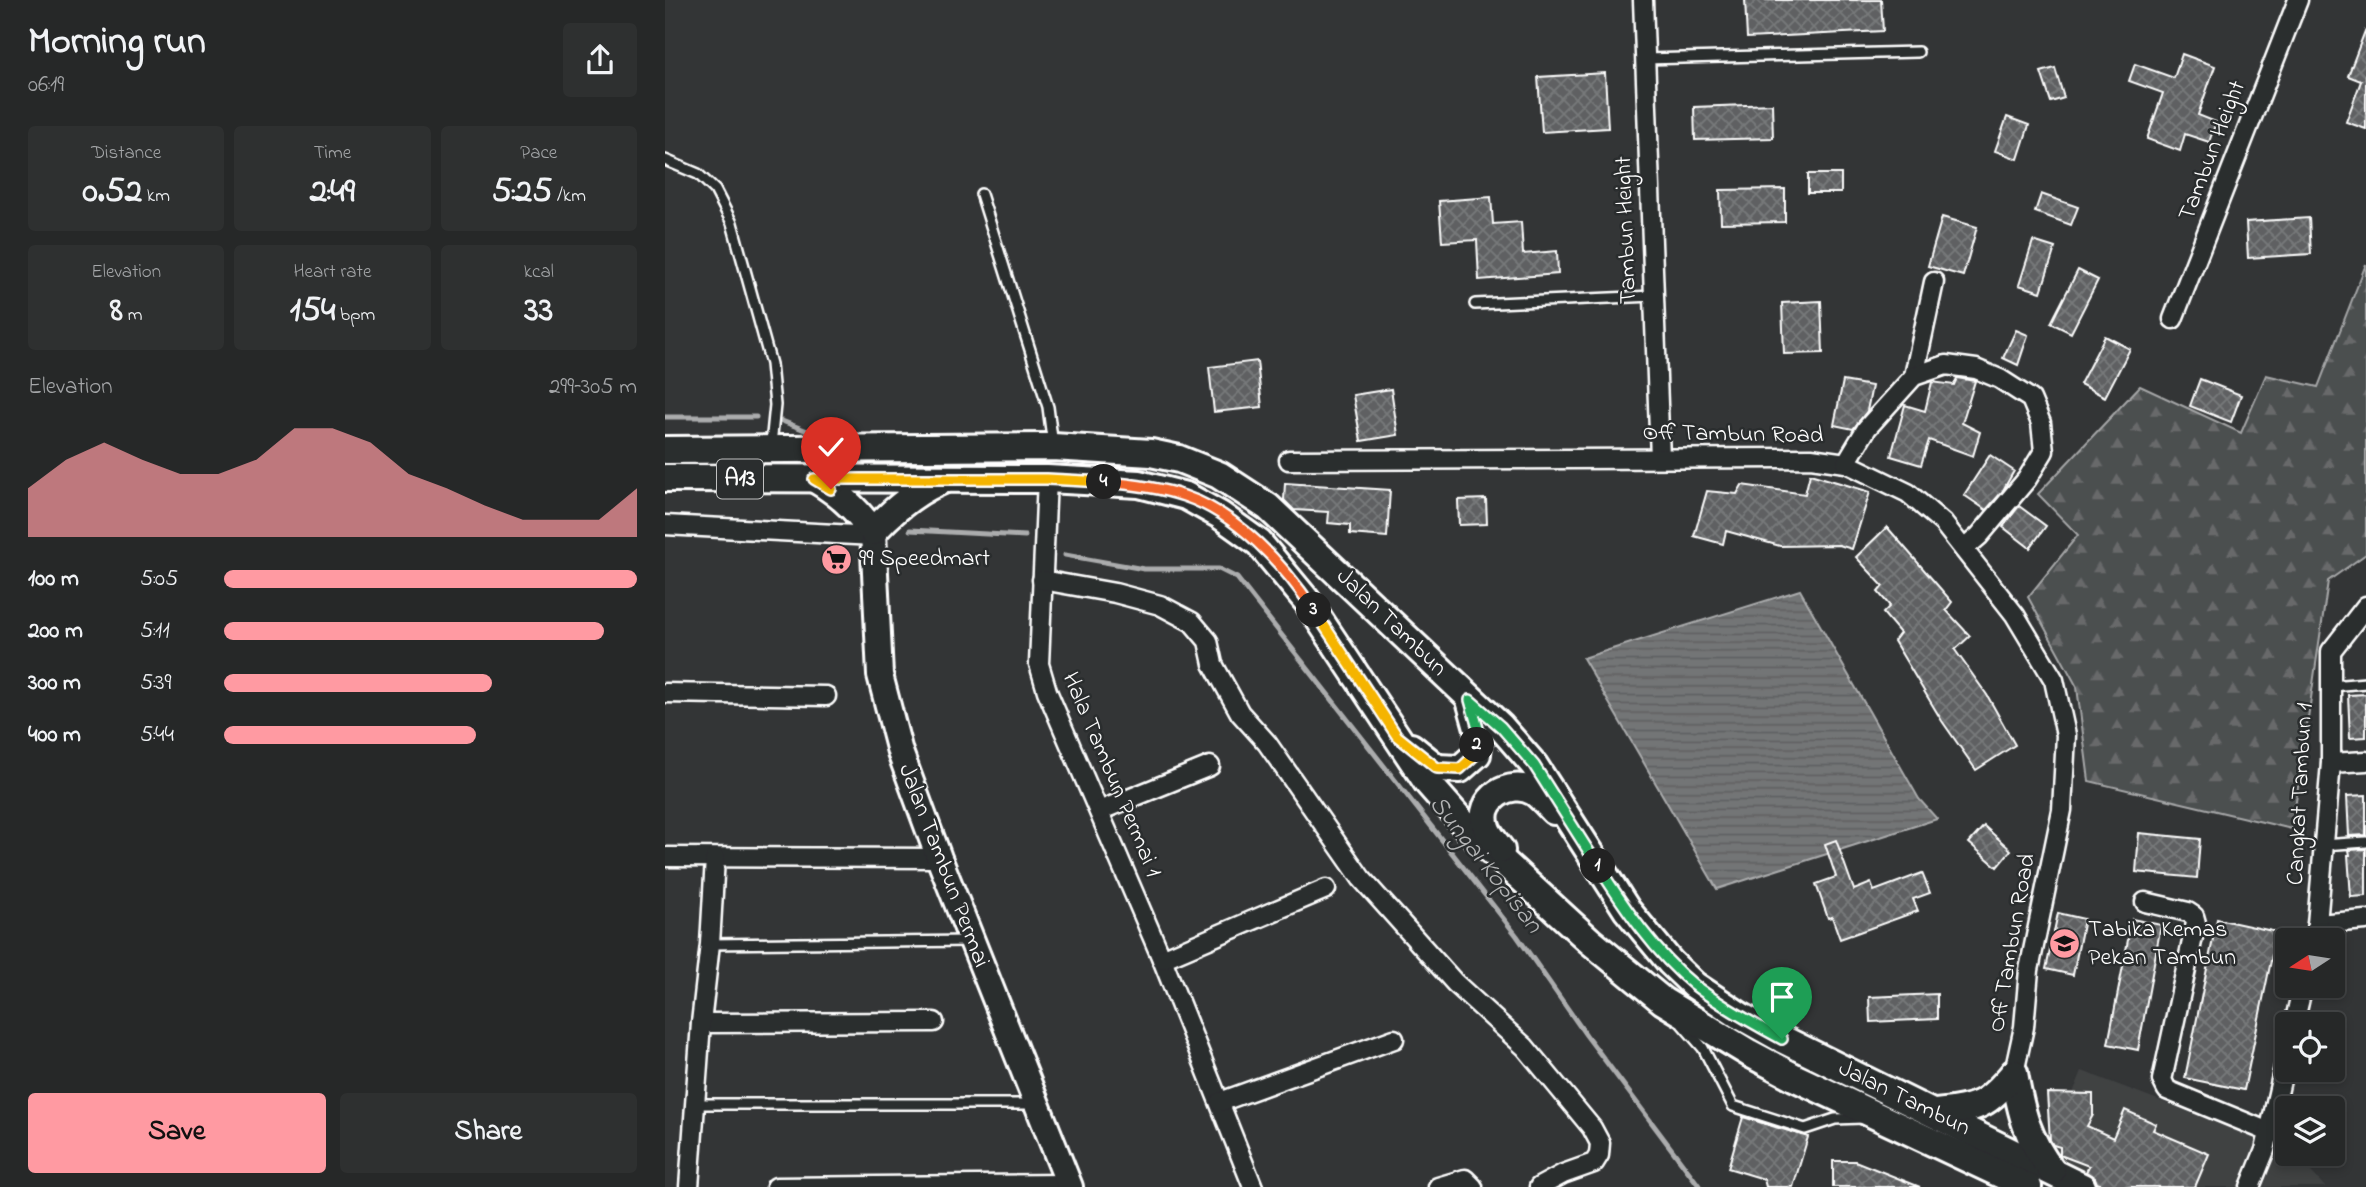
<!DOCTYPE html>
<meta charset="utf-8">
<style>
:root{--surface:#262828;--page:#2e3030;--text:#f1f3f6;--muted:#a4a6a8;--line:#424445;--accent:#ff9aa2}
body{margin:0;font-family:"Indie Flower",sans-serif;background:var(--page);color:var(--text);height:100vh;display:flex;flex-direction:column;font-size:26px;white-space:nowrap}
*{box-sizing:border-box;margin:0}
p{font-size:23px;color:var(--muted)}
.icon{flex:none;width:38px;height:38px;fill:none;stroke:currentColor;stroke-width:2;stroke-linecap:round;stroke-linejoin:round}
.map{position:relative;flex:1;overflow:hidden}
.panel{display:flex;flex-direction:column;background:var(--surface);width:665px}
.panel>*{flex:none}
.needle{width:46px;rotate:258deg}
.controls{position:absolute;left:1610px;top:928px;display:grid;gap:14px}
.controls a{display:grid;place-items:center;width:70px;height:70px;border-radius:7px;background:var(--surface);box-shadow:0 4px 10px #0003,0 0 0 2px var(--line);font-size:35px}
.pin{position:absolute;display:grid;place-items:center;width:60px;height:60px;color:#fff;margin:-72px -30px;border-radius:50% 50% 50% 0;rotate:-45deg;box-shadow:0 0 7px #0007}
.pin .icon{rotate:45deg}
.km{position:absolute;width:35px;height:35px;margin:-18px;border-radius:50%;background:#222;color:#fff;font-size:19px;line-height:35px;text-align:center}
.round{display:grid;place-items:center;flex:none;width:74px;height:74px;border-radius:7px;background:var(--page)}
.head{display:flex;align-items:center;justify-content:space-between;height:119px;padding:0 28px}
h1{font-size:38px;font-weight:700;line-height:52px}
.figures{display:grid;grid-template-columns:repeat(3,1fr);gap:10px;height:119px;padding:7px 28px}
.figures div{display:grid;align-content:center;border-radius:7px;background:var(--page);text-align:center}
.figures b{font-size:35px;font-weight:700}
.figures small{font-size:19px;font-weight:400}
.figures p{font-size:19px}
.chart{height:196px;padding:14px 28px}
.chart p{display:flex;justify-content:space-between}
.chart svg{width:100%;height:126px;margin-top:7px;fill:var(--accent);opacity:.7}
.button{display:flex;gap:14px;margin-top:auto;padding:14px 28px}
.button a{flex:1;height:80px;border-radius:7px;background:var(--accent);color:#111;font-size:28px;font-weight:700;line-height:80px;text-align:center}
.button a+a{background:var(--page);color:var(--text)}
ul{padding:0 28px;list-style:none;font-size:23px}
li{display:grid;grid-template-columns:112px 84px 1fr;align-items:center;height:52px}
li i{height:18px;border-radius:9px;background:var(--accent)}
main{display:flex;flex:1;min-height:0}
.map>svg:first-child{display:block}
.built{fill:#404243}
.forest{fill:url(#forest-firs);stroke:#a6a7a8;stroke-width:2}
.water{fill:url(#water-rules);stroke:#abacad;stroke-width:2}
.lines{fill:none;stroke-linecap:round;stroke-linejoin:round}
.stream{stroke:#abacad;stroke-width:5}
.building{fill:url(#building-cross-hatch);stroke:#fff;stroke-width:2}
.lane-casing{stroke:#fff;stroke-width:14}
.street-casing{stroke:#fff;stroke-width:23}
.secondary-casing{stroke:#fff;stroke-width:30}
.primary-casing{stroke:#fff;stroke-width:32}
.lane{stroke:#2a2d2e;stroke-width:9}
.street{stroke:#2a2d2e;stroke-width:18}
.secondary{stroke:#2a2d2e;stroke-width:24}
.primary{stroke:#2a2d2e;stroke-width:26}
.split-1-casing{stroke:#fff;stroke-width:14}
.split-2-casing{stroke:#fff;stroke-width:14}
.split-3-casing{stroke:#fff;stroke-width:14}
.split-4-casing{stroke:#fff;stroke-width:14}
.split-5-casing{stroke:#fff;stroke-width:14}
.split-1{stroke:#22a559;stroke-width:9}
.split-2{stroke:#22a559;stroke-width:9}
.split-3{stroke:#f5b400;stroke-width:9}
.split-4{stroke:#f0652b;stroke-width:9}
.split-5{stroke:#f5b400;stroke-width:9}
.labels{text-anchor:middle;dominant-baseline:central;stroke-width:5;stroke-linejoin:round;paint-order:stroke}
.shield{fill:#2a2d2e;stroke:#bfc0c0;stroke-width:2}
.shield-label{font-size:23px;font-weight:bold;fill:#fff}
.street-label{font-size:24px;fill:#fff;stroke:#2a2d2e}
.poi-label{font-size:24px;fill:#fff;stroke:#2a2d2e;text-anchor:start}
.water-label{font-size:26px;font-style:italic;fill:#b2b3b4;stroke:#2a2d2e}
</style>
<main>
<section class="panel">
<div class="head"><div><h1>Morning run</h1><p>06:19</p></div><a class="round"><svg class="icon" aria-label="share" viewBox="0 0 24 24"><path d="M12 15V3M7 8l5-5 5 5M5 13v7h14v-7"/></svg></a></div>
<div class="figures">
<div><p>Distance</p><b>0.52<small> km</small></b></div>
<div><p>Time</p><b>2:49</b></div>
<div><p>Pace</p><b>5:25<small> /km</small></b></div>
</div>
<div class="figures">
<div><p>Elevation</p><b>8<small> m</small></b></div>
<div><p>Heart rate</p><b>154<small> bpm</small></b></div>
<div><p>kcal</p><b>33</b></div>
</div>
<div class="chart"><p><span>Elevation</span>299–305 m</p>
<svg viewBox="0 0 160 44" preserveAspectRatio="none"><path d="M0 44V27L10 17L20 11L30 17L40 22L50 22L60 17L70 6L80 6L90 11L100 22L110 27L120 33L130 38L140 38L150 38L160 27V44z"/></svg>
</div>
<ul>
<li><b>100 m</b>5:05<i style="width:100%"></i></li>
<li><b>200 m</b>5:11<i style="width:92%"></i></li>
<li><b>300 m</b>5:39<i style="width:65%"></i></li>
<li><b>400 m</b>5:44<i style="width:61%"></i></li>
</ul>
<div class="button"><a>Save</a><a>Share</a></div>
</section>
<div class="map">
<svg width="1701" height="1187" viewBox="0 0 1701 1187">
<defs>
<pattern id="forest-firs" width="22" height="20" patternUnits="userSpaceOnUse" patternTransform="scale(1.75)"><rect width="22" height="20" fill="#4c4f50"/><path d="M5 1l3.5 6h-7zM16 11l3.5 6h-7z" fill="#67696a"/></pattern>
<pattern id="water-rules" width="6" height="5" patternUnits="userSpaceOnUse" patternTransform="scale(1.75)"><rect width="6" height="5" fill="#737576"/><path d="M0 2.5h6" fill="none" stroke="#606061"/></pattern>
<pattern id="building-cross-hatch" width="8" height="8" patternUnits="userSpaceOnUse" patternTransform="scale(1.75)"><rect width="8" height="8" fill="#5f6162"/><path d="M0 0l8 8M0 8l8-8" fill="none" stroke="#77797a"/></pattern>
</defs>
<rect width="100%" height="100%" fill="#333536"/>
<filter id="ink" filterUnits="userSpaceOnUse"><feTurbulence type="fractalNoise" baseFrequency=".0143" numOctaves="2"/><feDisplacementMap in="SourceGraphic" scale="14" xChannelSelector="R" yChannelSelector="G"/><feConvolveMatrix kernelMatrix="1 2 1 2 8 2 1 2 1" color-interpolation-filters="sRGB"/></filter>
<g filter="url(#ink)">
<!-- built -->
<path class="built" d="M1417,1071L1622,1149V1153H1629L1660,1187H1369Z"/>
<!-- forest -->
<path class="forest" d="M1701,264V554L1663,581L1627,829L1424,781L1412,687L1363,597L1413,535L1373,494L1475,386L1576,433L1601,375L1653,387Z"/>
<!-- water -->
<path class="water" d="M1135,590L1254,799L1272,819L1052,889L918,658Z"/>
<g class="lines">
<!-- stream -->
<g class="stream">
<path d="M0,417H91"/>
<path d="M117,421L145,432"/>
<path d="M245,530L360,536"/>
<path d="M400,555L479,569H554L572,578L852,936L921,1035L1035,1187"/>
</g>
</g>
<!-- building -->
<g class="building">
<path d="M1080,0H1216L1218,31L1082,38Z"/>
<path d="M1700,31L1701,32V129L1681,122L1696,81L1683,76Z"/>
<path d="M1517,54L1550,66L1533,115L1551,122L1544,142L1520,134L1515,151L1482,139L1498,93L1464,81L1470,64L1509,78Z"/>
<path d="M1390,68L1399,98L1386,102L1376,72Z"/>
<path d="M940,73L943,128L877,132L873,77Z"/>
<path d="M1107,104L1108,138L1030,140L1029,107Z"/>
<path d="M1342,117L1364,125L1353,159L1330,151Z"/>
<rect x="1143" y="174" width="33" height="19"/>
<path d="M1120,189V222L1056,223L1055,190Z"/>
<path d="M1376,194L1413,207L1406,225L1370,212Z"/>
<path d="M826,197L828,224L856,222L858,254L892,251L893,274L814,280L812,240L777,242L774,201Z"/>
<path d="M1277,217L1312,227L1298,276L1263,266Z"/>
<path d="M1644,218L1646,254L1583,258L1581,222Z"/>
<path d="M1368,241L1390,248L1376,292L1354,285Z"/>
<path d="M1413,270L1433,280L1406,333L1386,323Z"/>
<path d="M1156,301L1158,353L1119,354L1117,303Z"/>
<path d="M1351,330L1363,335L1353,365L1338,358Z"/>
<path d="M1440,336L1465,349L1440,397L1415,384Z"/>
<path d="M592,361L597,407L549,412L544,367Z"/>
<path d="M1292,378L1310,381L1297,423L1315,432L1308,456L1264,440L1256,465L1226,456L1240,405L1260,411L1267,382L1289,385Z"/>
<path d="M1535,379L1576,395L1566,422L1525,406Z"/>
<path d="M1178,381L1207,386L1202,411L1188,429L1169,425Z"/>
<path d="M726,389L733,435L696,441L688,395Z"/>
<path d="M1325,455L1349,471L1337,492L1321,510L1299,495Z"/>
<path d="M1145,474L1205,492L1187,549L1174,545L1115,546L1061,531L1058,544L1029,536L1042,491L1072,494L1077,485L1140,494Z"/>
<path d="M620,483L725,490L722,537L685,534V525L663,523L664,512L629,510L619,500Z"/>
<path d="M821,499L822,524L794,525L793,500Z"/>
<path d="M1354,506L1381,526L1365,548L1338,527Z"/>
<path d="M1222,527L1287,602L1281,610L1305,636L1290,650L1322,695L1350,745L1311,770L1277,721L1229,641L1235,633L1218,613L1225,606L1213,592L1218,586L1191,557Z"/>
<path d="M1701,694V737L1685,738L1683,695Z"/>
<path d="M1701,795V835L1684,836L1682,796Z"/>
<path d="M1319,826L1346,850L1332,867L1304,843Z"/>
<path d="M1474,833L1535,839L1532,878L1471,872Z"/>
<path d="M1171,840L1189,890L1206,883L1209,891L1257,873L1265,893L1248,899L1253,911L1175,939L1167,917L1163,918L1151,884L1171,877L1160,844Z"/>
<path d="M1701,849V896L1686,897L1683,855H1685L1684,850Z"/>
<path d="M1393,913L1419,919L1408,975L1381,969Z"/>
<path d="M1467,919L1496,925L1473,1050L1443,1044Z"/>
<path d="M1552,919L1612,932L1579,1090L1520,1078Z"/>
<path d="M1272,994V1019L1205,1022L1204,997Z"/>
<path d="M1382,1093L1428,1094V1115L1422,1126L1448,1138L1460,1110L1491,1124L1488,1130L1544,1154L1530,1187H1441L1432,1183L1430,1178L1421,1172L1424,1166L1395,1155V1147L1388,1145L1385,1140Z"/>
<path d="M1078,1117L1143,1137L1128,1187H1101L1099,1179L1063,1168Z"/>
<path d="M1168,1161H1190L1255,1187H1168Z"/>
</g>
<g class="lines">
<defs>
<g id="lane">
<path d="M980,59L1253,52"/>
<path d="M0,160L33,174L50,190L67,223L106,364L110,405L106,445"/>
<path d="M316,194L383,407L388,446"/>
<path d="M810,304L989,296"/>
<path d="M1666,686L1701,683"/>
<path d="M1658,845L1701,842"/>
<path d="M45,944L306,941"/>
<path d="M1017,1024L1038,1048L1068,1106L1140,1129L1170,1119L1197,1118"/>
<path d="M30,1104H371"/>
</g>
<g id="street">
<path d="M978,0L995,458"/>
<path d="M1508,319L1633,0"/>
<path d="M1249,376L1269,282"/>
<path d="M624,460L1146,458L1181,463L1243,493L1278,523L1350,615L1389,680L1401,735L1397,810L1364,970L1359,1027L1349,1073"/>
<path d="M1181,463L1202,428L1249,376L1281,365L1311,369L1335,379L1366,399L1376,423L1379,451L1362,479L1314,536L1299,549"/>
<path d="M382,479L374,664L382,691L497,959L588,1187"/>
<path d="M0,525L209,536"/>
<path d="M377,580L450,593L495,605L527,622L543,641L548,664L575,713L602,743L696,878L790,983L860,1047L927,1128L935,1143L934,1155L929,1163L898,1174L874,1187"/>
<path d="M0,693L161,696"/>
<path d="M1666,763L1701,761"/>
<path d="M434,811L545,766"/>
<path d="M0,857L274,858"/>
<path d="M1480,902L1523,912L1529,916L1531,923L1497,1080L1502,1090L1604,1132"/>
<path d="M1652,924L1701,920"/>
<path d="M1649,940L1652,924L1666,763V651L1701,606"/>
<path d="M497,959L661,889"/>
<path d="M36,1023L269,1022"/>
<path d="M1629,1024L1638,985"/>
<path d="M555,1102L729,1039"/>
<path d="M24,1187L36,1023L45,944L50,858"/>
<path d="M111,1187L404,1184"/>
<path d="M773,1187L800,1179L808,1187"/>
<path d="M1585,1187L1600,1150L1622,1054"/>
</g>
<path id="secondary" d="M208,532L215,675L235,752L274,858L405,1187"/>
<g id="primary">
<path d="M0,450L388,447L486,453L514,459L554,475L603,507L836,727L869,765L962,910L1005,962L1029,985L1074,1015L1117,1039L1417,1187"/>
<path d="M0,478L382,479L474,484L521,496L555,515L594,543L642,601L762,782L807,833L925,941L998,1001L1084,1053L1131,1078L1363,1187"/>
<path d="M150,479C174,493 192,509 208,532C228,510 249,492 276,481"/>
<path d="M746,747L772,768L795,769L812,754L814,732L805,700"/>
<path d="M836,850C831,843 823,835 821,827C812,799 845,778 869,792C876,797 883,805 889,811"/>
<path d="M1349,1073C1356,1112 1362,1139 1387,1171"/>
<path d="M1271,1113C1314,1108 1321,1106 1349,1073"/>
</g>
</defs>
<!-- lane casing -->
<use href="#lane" class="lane-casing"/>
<!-- street casing -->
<use href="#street" class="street-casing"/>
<!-- secondary casing -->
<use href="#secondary" class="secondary-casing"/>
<!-- primary casing -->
<use href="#primary" class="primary-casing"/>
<!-- lane -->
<use href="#lane" class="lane"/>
<!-- street -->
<use href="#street" class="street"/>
<!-- secondary -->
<use href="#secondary" class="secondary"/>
<!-- primary -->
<use href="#primary" class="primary"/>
</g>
</g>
<g class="lines" filter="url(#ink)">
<defs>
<path id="split-1" d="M933,866C960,908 990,953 1029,985C1056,1006 1087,1023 1117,1039"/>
<path id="split-2" d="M812,745L814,732L805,700L836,727L869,765L933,866"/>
<path id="split-3" d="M649,610L732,736L772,768L795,769L811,754L812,745"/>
<path id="split-4" d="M439,482C466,484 493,487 519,496C573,514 618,564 649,610"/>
<path id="split-5" d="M166,489L149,479H382L439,482"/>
</defs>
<!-- split-1 casing -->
<use href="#split-1" class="split-1-casing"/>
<!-- split-2 casing -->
<use href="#split-2" class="split-2-casing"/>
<!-- split-3 casing -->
<use href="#split-3" class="split-3-casing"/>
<!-- split-4 casing -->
<use href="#split-4" class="split-4-casing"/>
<!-- split-5 casing -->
<use href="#split-5" class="split-5-casing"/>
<!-- split-1 -->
<use href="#split-1" class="split-1"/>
<!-- split-2 -->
<use href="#split-2" class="split-2"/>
<!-- split-3 -->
<use href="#split-3" class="split-3"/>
<!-- split-4 -->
<use href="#split-4" class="split-4"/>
<!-- split-5 -->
<use href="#split-5" class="split-5"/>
</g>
<!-- icons -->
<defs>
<symbol id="supermarket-disc" viewBox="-11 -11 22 22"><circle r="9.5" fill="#ff9aa2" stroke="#2a2d2e"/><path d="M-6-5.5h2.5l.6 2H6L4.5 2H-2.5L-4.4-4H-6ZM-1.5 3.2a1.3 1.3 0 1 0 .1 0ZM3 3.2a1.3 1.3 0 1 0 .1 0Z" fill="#111"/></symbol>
<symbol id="school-disc" viewBox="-11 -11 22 22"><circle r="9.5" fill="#ff9aa2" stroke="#2a2d2e"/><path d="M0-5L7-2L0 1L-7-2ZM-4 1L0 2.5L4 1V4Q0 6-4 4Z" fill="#111"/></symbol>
</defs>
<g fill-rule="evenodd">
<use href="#supermarket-disc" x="154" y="542" width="35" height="35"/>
<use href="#school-disc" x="1382" y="926" width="35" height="35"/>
</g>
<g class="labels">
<!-- shield labels -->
<rect class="shield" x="52" y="459.5" width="46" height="39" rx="5"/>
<g class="shield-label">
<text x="75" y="479">A13</text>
</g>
<!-- street labels -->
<g class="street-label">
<text transform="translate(1548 151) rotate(-69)">Tambun Height</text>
<text transform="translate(962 230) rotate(-92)">Tambun Height</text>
<text transform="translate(1068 435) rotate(1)">Off Tambun Road</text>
<text transform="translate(726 623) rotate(44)">Jalan Tambun</text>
<text transform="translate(446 775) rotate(67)">Hala Tambun Permai 1</text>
<text transform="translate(1636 794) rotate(-87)">Cangkat Tambun 1</text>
<text transform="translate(278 866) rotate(69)">Jalan Tambun Permai</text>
<text transform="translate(1348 943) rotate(-80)">Off Tambun Road</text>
<text transform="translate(1239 1099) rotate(26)">Jalan Tambun</text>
</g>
<!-- poi labels -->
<g class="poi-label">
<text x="194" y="559">99 Speedmart</text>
<text x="1423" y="930">Tabika Kemas<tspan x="1423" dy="28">Pekan Tambun</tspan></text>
</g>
<!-- water labels -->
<g class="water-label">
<text transform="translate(820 865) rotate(52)">Sungai Kopisan</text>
</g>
</g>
</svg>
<div class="controls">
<a><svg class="needle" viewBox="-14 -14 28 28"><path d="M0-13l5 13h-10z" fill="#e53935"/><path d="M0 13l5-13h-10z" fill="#a4a6a8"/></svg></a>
<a><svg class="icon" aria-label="locate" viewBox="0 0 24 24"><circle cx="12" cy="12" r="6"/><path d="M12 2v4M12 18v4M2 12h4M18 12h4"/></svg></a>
<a><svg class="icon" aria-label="layers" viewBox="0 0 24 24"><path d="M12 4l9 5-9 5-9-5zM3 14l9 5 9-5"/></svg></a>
</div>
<div class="pin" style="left:1117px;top:1039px;background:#1e9e55"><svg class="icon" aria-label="arrive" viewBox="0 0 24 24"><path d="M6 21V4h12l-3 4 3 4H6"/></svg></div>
<div class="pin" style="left:166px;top:489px;background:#d93025"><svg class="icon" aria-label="check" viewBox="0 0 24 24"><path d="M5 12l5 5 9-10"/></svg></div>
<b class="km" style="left:933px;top:866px">1</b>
<b class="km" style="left:812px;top:745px">2</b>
<b class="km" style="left:649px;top:610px">3</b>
<b class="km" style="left:439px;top:482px">4</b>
</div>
</main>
